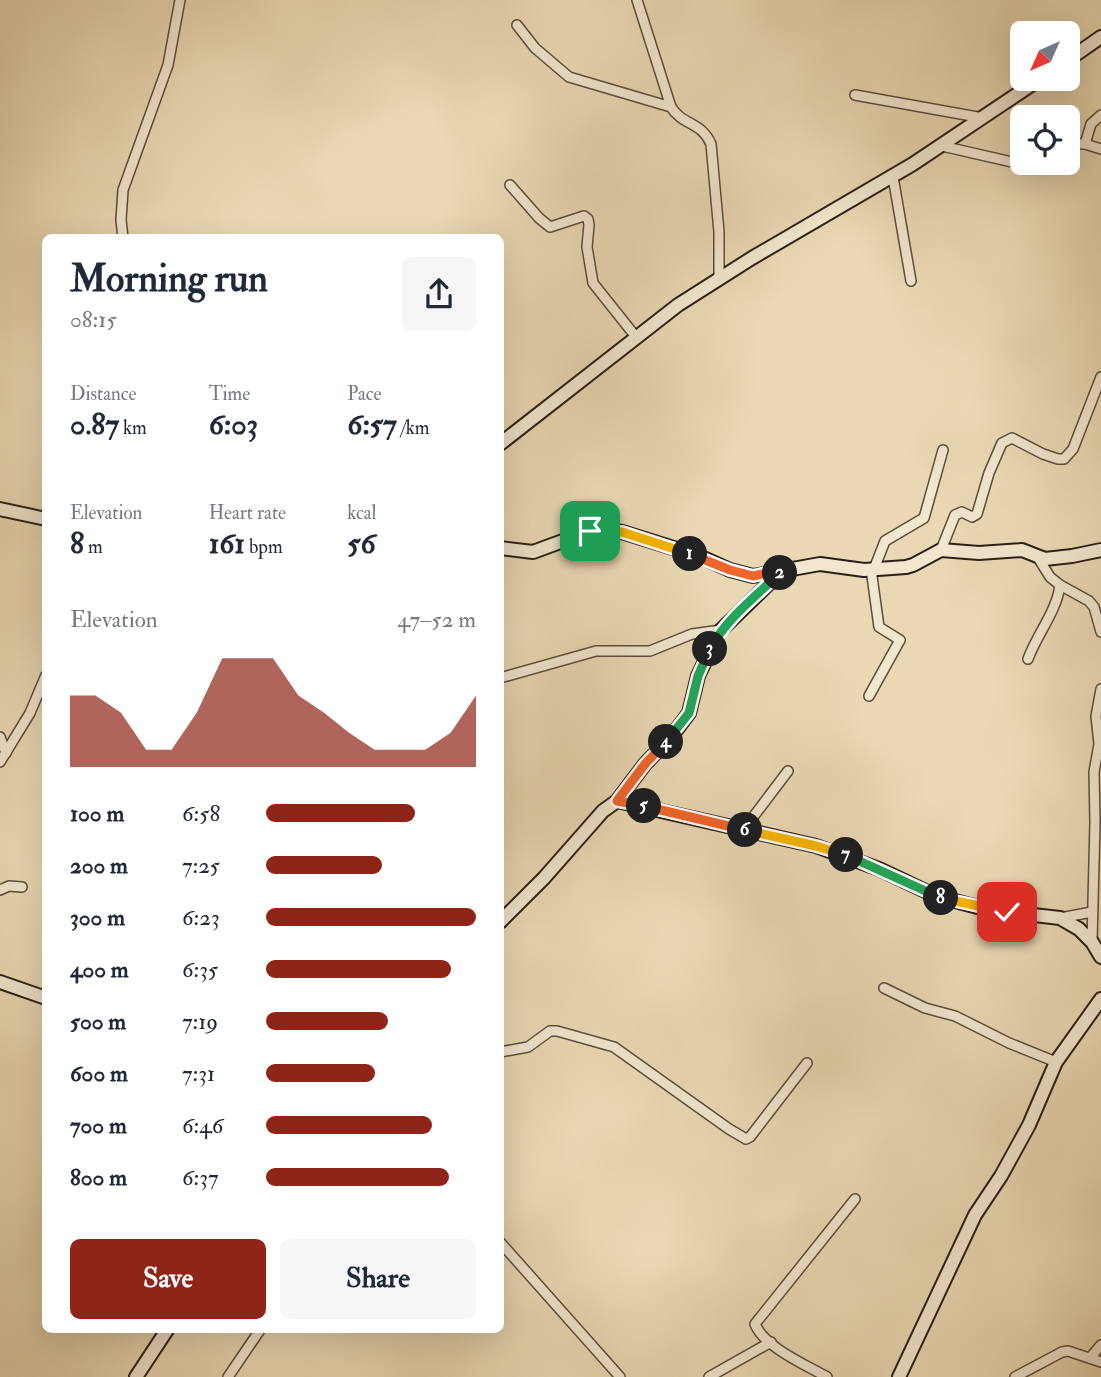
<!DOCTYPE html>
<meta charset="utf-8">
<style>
:root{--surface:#fff;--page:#f6f6f7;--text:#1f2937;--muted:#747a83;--accent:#8f2418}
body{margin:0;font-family:"IM FELL Double Pica",serif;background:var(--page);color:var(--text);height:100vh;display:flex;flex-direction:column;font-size:26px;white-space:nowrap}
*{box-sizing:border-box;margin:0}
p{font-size:23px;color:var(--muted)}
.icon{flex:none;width:38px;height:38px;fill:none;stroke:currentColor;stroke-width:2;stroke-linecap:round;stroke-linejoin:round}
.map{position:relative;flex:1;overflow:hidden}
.details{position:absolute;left:42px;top:234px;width:462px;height:1099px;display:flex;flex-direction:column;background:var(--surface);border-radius:10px;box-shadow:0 7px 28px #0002}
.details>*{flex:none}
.needle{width:46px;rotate:225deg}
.tools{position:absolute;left:1010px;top:21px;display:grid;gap:14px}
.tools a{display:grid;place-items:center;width:70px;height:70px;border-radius:10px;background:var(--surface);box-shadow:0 7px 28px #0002;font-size:35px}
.pin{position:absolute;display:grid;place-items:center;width:60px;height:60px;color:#fff;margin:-30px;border-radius:14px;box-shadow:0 4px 10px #0006}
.km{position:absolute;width:35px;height:35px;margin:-18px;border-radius:50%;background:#222;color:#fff;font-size:19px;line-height:35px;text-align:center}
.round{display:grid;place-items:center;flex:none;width:74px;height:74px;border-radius:10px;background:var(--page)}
.overview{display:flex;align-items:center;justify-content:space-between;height:119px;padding:0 28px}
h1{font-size:38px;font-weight:700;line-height:52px}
.figures{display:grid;grid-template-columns:repeat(3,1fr);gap:10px;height:119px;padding:7px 28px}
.figures div{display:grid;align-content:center}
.figures b{font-size:30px;font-weight:700}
.figures small{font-size:19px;font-weight:400}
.figures p{font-size:19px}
.chart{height:196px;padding:14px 28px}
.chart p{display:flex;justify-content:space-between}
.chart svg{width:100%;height:126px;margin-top:7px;fill:var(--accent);opacity:.7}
.cta{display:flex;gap:14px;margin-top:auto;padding:14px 28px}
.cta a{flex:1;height:80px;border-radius:10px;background:var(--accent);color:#fff;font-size:28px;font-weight:700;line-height:80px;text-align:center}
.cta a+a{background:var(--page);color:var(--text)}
ul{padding:0 28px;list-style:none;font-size:23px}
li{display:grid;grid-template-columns:112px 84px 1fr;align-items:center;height:52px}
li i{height:18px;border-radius:9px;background:var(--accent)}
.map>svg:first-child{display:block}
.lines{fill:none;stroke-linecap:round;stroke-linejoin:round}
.street-casing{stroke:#5a4d3d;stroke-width:12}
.secondary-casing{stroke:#2a1f16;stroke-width:16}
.street{stroke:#f1e6ce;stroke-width:9}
.secondary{stroke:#f1e6ce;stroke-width:12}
.split-1-casing{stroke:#fff;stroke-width:14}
.split-2-casing{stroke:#fff;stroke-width:14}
.split-3-casing{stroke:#fff;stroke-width:14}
.split-4-casing{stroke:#fff;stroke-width:14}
.split-5-casing{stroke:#fff;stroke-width:14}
.split-6-casing{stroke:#fff;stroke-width:14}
.split-7-casing{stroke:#fff;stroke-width:14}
.split-8-casing{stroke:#fff;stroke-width:14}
.split-9-casing{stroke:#fff;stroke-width:14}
.split-1{stroke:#f5b400;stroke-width:9}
.split-2{stroke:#f0652b;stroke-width:9}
.split-3{stroke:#22a559;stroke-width:9}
.split-4{stroke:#22a559;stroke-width:9}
.split-5{stroke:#f0652b;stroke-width:9}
.split-6{stroke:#f0652b;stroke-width:9}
.split-7{stroke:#f5b400;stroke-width:9}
.split-8{stroke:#22a559;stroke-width:9}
.split-9{stroke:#f5b400;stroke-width:9}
</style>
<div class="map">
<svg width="1101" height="1377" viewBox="0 0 1101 1377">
<rect width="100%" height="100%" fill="#e9d8b3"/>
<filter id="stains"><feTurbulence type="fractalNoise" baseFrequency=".00286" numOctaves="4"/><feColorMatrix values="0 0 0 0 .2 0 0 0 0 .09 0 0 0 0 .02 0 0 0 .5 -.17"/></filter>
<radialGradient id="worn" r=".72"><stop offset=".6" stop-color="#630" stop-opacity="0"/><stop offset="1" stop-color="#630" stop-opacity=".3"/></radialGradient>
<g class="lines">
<defs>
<g id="street">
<path d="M637,0L671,107C683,126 701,121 711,144L719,232V279"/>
<path d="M517,25L535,48L569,77L671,107"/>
<path d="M855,95L983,118"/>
<path d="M1068,143L1085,144L1101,149"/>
<path d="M1085,144L1091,124L1101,115"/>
<path d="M942,146L1038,168L1044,163"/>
<path d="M893,177L911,281"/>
<path d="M510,185L539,218L550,227L584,216L588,219L589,225L587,247L593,283L636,337"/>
<path d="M123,238L121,220L123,190L168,65L180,0"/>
<path d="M941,550L955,515L962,512L972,517L977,514L989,473L1002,443L1012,438L1043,454L1058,459H1064L1073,449L1101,377"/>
<path d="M1037,556L1050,577L1060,585L1089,601L1094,607L1101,632"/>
<path d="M874,569L885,541L924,518L943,450"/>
<path d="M1028,659C1037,634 1057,611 1060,585"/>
<path d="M500,678L596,651H650L692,634L721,630"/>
<path d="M869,696L900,640L879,627L871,569"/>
<path d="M0,737L6,753"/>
<path d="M0,762L30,713L46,675"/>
<path d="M744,829L788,771"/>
<path d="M0,890L9,886L22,887"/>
<path d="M1060,918L1092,912"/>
<path d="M1092,942L1095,822L1094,772L1099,744L1096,716L1101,689"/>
<path d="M884,988L925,1008L955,1016L1009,1043L1056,1062"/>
<path d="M500,1052L528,1047L550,1031H557L614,1047L729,1129L746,1139L750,1137L807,1063"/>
<path d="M500,1242L620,1377"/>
<path d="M1090,1358L1101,1345"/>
<path d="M228,1377L260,1330"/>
<path d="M709,1377L771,1342"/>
<path d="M827,1377C806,1365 764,1347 755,1324L855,1199"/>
<path d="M1015,1377L1062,1352L1068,1351L1101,1362"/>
</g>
<g id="secondary">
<path d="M1068,60L1101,37"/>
<path d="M500,444L678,305L752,258L913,164L1040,79"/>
<path d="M0,509L46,519"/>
<path d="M500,548L533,552L590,531L607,530L622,532L699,556L730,570L753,576L820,564L864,570L906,567L913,565L941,550L979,553L1022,550L1045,559L1072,556L1101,550"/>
<path d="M617,801L816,846L879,869L936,896L989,910L1060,918L1079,929L1092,942L1101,957"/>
<path d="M500,922L544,878L603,811L617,801L645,764L671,737L689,713L698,676L719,632L783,570"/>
<path d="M0,982L46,998"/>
<path d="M136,1377L167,1330"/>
<path d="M899,1377L975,1215L1001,1176L1029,1125L1056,1062L1101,999"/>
</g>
</defs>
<!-- street casing -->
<use href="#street" class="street-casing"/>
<!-- secondary casing -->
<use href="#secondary" class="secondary-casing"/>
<!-- street -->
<use href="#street" class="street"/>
<!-- secondary -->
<use href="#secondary" class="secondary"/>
</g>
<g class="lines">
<defs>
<path id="split-1" d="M590,531L622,532L690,554"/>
<path id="split-2" d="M690,554L730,570L753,576L784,569L780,573"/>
<path id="split-3" d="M710,649C727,618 755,597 780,573"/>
<path id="split-4" d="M666,742L689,713L698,676L710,649"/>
<path id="split-5" d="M644,806L617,801L645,764L666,742"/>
<path id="split-6" d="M644,806L745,830"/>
<path id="split-7" d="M745,830L816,846L846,855"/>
<path id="split-8" d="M846,855L941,898"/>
<path id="split-9" d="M941,898L1007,912"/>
</defs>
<!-- split-1 casing -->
<use href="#split-1" class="split-1-casing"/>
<!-- split-2 casing -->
<use href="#split-2" class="split-2-casing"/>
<!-- split-3 casing -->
<use href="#split-3" class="split-3-casing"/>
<!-- split-4 casing -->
<use href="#split-4" class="split-4-casing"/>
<!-- split-5 casing -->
<use href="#split-5" class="split-5-casing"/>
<!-- split-6 casing -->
<use href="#split-6" class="split-6-casing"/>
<!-- split-7 casing -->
<use href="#split-7" class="split-7-casing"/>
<!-- split-8 casing -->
<use href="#split-8" class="split-8-casing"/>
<!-- split-9 casing -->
<use href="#split-9" class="split-9-casing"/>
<!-- split-1 -->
<use href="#split-1" class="split-1"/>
<!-- split-2 -->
<use href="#split-2" class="split-2"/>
<!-- split-3 -->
<use href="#split-3" class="split-3"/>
<!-- split-4 -->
<use href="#split-4" class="split-4"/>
<!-- split-5 -->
<use href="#split-5" class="split-5"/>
<!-- split-6 -->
<use href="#split-6" class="split-6"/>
<!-- split-7 -->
<use href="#split-7" class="split-7"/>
<!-- split-8 -->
<use href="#split-8" class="split-8"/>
<!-- split-9 -->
<use href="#split-9" class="split-9"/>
</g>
<rect width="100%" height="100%" filter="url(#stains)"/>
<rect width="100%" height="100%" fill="url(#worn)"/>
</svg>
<div class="tools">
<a><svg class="needle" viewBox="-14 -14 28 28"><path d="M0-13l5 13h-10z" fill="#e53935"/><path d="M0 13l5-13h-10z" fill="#747a83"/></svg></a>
<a><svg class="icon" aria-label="locate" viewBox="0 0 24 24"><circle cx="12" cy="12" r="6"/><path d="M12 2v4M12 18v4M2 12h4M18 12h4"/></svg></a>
</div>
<div class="pin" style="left:590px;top:531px;background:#1e9e55"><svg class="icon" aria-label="arrive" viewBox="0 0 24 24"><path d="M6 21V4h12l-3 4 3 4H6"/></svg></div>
<div class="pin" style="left:1007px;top:912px;background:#d93025"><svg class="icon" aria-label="check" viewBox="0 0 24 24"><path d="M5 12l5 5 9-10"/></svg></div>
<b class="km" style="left:690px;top:554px">1</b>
<b class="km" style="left:780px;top:573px">2</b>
<b class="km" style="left:710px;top:649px">3</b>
<b class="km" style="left:666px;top:742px">4</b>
<b class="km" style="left:644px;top:806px">5</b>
<b class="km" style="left:745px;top:830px">6</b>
<b class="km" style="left:846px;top:855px">7</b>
<b class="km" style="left:941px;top:898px">8</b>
<section class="details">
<div class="overview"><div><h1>Morning run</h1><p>08:15</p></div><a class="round"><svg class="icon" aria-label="share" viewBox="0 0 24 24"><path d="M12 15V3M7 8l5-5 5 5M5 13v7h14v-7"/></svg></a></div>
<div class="figures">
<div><p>Distance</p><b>0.87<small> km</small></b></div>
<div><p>Time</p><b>6:03</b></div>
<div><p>Pace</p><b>6:57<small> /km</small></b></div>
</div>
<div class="figures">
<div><p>Elevation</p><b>8<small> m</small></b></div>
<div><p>Heart rate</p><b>161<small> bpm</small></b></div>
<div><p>kcal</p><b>56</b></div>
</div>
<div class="chart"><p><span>Elevation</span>47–52 m</p>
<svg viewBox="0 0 160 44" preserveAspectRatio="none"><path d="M0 44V19L10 19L20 25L30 38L40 38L50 25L60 6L70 6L80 6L90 19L100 25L110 32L120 38L130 38L140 38L150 32L160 19V44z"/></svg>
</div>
<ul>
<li><b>100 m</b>6:58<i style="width:71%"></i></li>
<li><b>200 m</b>7:25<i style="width:55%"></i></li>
<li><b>300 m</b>6:23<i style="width:100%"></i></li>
<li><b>400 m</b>6:35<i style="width:88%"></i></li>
<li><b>500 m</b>7:19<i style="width:58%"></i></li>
<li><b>600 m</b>7:31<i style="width:52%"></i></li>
<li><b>700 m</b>6:46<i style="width:79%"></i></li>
<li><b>800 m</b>6:37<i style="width:87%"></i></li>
</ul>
<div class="cta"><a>Save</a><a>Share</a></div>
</section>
</div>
